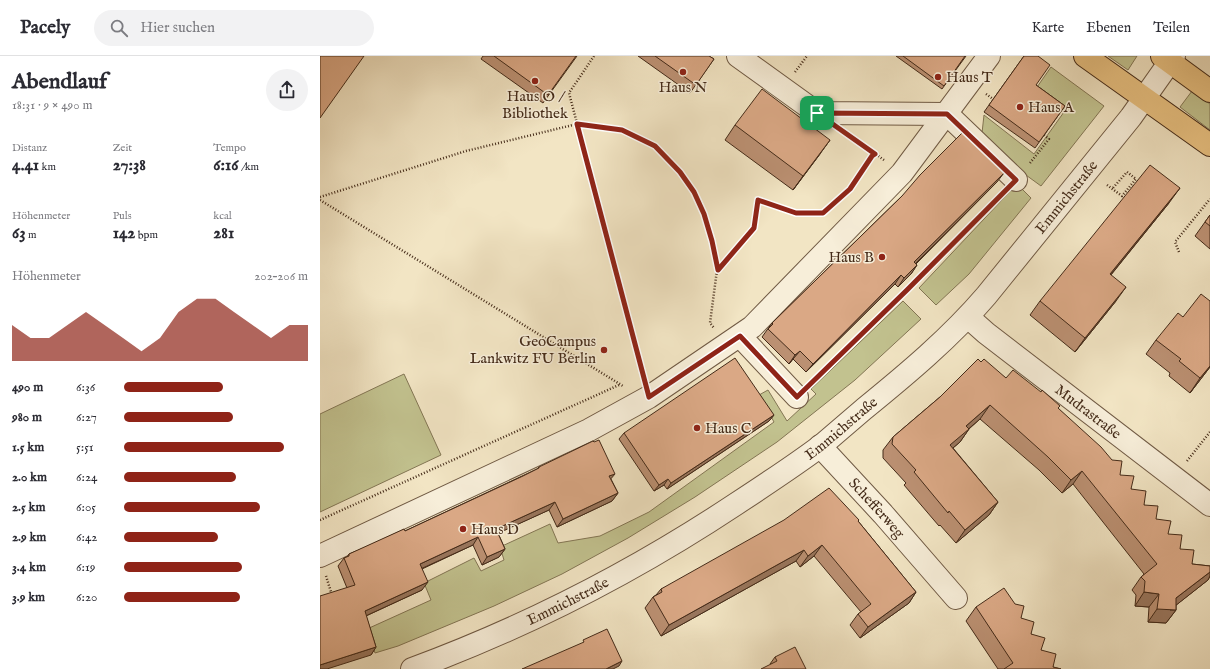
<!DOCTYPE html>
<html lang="de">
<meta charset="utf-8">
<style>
:root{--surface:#fff;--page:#f2f2f3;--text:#2b2b33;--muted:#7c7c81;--line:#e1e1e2;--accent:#8f2418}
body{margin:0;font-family:"IM FELL English",serif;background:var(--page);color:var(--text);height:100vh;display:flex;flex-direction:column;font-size:15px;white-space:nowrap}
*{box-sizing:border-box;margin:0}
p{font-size:13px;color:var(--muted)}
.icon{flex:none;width:22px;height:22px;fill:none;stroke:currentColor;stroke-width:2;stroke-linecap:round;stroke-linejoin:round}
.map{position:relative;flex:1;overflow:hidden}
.sheet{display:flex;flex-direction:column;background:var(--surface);width:320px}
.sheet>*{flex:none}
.pin{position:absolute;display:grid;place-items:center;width:34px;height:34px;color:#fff;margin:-17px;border-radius:8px;box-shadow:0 2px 6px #0006}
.round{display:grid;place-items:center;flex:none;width:42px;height:42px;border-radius:21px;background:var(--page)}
.head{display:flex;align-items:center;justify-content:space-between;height:68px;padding:0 12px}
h1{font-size:22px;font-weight:700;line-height:30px}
.stats{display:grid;grid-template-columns:repeat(3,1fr);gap:6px;height:68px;padding:4px 12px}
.stats div{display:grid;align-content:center}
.stats b{font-size:17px;font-weight:700}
.stats small{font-size:11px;font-weight:400}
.stats p{font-size:11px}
.chart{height:112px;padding:8px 12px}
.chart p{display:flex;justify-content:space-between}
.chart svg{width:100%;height:72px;margin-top:4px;fill:var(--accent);opacity:.7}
ul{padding:0 12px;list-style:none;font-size:13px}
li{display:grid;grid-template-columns:64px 48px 1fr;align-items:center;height:30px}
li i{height:10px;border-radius:5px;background:var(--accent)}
header{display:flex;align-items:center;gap:24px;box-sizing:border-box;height:56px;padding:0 20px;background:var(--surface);border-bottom:1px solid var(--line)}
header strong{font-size:19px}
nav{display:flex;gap:22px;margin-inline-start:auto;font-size:14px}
.search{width:280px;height:36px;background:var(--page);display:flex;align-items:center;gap:10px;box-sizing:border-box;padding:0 14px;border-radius:22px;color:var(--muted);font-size:15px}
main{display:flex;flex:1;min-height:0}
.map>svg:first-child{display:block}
.green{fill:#c2c28f;stroke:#837654}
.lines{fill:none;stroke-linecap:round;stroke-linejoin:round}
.minor-casing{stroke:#705a44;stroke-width:24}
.major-casing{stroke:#442b19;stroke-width:24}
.path{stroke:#442b19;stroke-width:2.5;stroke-dasharray:1 2;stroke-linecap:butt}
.minor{stroke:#f7eed9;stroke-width:22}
.major{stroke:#e9c282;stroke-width:22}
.wall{fill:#bb9072;stroke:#442b19}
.shaded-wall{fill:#99765d;stroke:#442b19}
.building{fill:#daa885;stroke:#442b19}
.route-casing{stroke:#fff;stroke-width:8}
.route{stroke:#8f2418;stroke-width:5}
.poi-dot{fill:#8f2418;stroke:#f7eed9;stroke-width:1.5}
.labels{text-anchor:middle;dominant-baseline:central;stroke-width:3;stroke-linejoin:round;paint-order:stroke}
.poi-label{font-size:15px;fill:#442b19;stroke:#f7eed9;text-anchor:start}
.street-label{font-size:15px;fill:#442b19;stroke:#f7eed9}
</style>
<header>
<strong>Pacely</strong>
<div class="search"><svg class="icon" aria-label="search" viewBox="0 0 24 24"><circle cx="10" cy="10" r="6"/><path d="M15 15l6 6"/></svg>Hier suchen</div>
<nav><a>Karte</a><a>Ebenen</a><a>Teilen</a></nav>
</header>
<main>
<section class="sheet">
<div class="head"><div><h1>Abendlauf</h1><p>18:31 · 9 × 490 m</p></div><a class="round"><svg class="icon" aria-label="share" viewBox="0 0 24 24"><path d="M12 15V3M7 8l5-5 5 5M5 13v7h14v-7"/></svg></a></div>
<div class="stats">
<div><p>Distanz</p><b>4.41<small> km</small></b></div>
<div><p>Zeit</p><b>27:38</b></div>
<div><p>Tempo</p><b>6:16<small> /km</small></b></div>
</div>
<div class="stats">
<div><p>Höhenmeter</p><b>63<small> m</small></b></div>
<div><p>Puls</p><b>142<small> bpm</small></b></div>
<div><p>kcal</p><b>281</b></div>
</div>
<div class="chart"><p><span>Höhenmeter</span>202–206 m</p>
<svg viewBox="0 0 160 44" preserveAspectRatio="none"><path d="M0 44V22L10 30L20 30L30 22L40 14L50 22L60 30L70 38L80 30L90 14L100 6L110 6L120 14L130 22L140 30L150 22L160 22V44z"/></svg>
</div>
<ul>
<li><b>490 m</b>6:36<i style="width:54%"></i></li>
<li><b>980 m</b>6:27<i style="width:59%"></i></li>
<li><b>1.5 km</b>5:51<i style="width:87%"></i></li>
<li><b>2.0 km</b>6:24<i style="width:61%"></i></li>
<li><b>2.5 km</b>6:05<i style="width:74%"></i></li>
<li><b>2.9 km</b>6:42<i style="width:51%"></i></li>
<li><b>3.4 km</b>6:19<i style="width:64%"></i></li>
<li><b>3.9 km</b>6:20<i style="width:63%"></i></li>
</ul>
</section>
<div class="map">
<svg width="890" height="613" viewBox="0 0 890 613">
<rect width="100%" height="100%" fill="#f2e5c4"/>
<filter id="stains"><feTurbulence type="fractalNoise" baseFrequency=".005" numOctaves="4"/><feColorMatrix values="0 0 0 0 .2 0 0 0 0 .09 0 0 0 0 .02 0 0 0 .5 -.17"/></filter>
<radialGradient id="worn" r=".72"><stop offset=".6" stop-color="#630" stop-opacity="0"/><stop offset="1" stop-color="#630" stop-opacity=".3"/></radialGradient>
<!-- green -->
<g class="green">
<path d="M788,0H817L808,14Z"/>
<path d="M731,11L784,50L721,130L684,103L662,77L664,59L714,98L744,56L715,34Z"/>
<path d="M872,35L890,48V74L860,51Z"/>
<path d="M697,128L711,142L649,218L616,249L599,232Z"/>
<path d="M583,245L601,263L535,324L457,386L375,441L308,482L242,518L174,550L78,590L55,597L47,573L111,544L104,527L154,502L161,515L184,504L180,491L230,468L238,487L280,480L329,456L454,366L439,339L448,334L467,365L496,338L491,333Z"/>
<path d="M84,318L121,399L0,456V358Z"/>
</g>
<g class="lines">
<defs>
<g id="minor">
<path d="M418,0L497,57L627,58L696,124"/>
<path id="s1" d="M648,261L666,277L890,449"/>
<path d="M420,280L477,341"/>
<path id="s2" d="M500,390L563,458L636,542"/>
<path d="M0,500L269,374L329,341L432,271L582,117L669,0"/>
<path id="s3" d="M92,613C206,571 315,515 416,448C445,429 474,410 502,389C516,377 530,365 544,353C587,318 630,282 666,240L811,61L854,0"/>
</g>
<g id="major">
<path d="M765,0L890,89"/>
<path d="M842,0L890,35"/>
</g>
</defs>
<!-- minor casing -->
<use href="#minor" class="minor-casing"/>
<!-- major casing -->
<use href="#major" class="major-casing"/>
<!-- path -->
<g class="path">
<path d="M274,0L249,37L323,318"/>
<path d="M475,16L487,0"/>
<path d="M666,38L673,43"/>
<path d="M529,79L564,104"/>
<path d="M710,107L729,83L724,79"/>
<path d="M787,129L802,140L816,123L807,116L792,133"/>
<path d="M0,141L146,95L257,68L302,74L335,91L360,116L373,136L384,158L392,185L397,214L390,267L394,272"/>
<path d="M0,144L303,330"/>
<path d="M859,196L855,186L890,143"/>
<path d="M397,214L434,172L439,144L476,157H503L530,133L552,100L555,98"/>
<path d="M492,327L587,234L681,139"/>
<path d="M867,405L890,376"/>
<path d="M0,464L299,329"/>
<path d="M6,520L12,539"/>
</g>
<!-- minor -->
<use href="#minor" class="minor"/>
<!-- major -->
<use href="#major" class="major"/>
</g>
<!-- wall -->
<g class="wall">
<path d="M163,0H257L223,47L161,3Z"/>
<path d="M318,0H389L394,3L370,37Z"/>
<path d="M576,0H646L622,33Z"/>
<path d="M704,0L716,29L745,50L715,92L664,56Z"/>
<path d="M415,69L500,98L473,134L405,84Z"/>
<path d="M670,104L677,126L596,208L597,209L591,218L578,231L575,228L486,316L473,303L469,308L442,281L452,267L582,140Z"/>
<path d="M849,147L791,219L796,245L755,296L710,259L720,245Z"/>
<path d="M890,159V193L875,180Z"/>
<path d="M890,245V311L870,337L849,320L850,317L826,298L836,284L863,261Z"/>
<path d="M661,306L686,322L738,352L800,419L872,508L890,510V520L888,524L856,549V554L846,567L828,566L829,551L815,550L816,539L812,534L821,521L824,518L753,428L742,437L719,414L660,363L649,373L640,386L633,392L678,446L669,459L636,487L620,469L619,470L584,429L586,427L563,402V394L573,381Z"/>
<path d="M454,359L449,365L347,433L344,429L334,435L299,383L304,377Z"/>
<path d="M219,411L291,423L298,437L292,445L237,471L229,454L178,477L185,493L179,501L162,509L153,489L102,513V534L46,560L56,591L51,599L27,532L18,510L24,502L27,501L29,498L85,475L217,413Z"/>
<path d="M538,465L596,536L589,547L540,582L530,569L538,558L541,556L494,500L480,511L476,505L341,580L325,552L333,541L336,539L341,533Z"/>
<path d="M656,551L701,562L721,594L733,611L741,613H678L646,565Z"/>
<path d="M455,601L486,613L450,608Z"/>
</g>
<!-- shaded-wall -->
<g class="shaded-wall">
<path d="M510,84L500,98L473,134L483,120Z"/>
<path d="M684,117L677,126L588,215L594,206Z"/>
<path d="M860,132L849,147L780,232L790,218Z"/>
<path d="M597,209L591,218L578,231L584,222Z"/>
<path d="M581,219L575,228L486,316L493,308Z"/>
<path d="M806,231L796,245L755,296L765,282Z"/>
<path d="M480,295L473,303L469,308L475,299Z"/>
<path d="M890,310V311L870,337L880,322Z"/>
<path d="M670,349L660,363L646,375L649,373L640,386L621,402L630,389L646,370Z"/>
<path d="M454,359L449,365L347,433L351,427Z"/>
<path d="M762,415L753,428L742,437L751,424Z"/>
<path d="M295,418L289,425V420Z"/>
<path d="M348,423L344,429L334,435L339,429Z"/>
<path d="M298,437L292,445L237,471L243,463Z"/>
<path d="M235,446L229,454L170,481L176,473Z"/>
<path d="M678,446L669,459L636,487L645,474Z"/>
<path d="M158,481L153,489L94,516L100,508Z"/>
<path d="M502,489L494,500L480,511L488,500Z"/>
<path d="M185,493L179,501L162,509L167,501Z"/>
<path d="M484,494L476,505L341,580L349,569Z"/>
<path d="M890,516V520L888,524L850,554H856L846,567L828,566L837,553L856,542Z"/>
<path d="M108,526L102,534L39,563L45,555Z"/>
<path d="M596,536L589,547L540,582L548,571Z"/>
<path d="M824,536L839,538L829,551L815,550Z"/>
<path d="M56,591L51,599L7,613H0V609Z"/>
<path d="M302,605L299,610L293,613H286Z"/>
</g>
<!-- building -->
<g class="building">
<path d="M0,0H44L0,62Z"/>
<path d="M174,0H256L228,39Z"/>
<path d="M335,0H389L394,3L376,29Z"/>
<path d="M583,0H645L624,30Z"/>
<path d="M704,0H718L730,9L716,29L745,50L719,86L669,49Z"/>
<path d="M442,33L510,84L483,120L415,69Z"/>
<path d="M643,76L671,103L670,104L684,117L594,206L597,209L584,222L581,219L493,308L480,295L475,299L448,273L453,268L452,267L582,140L600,119Z"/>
<path d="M830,109L860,132L790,218L806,231L765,282L720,245Z"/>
<path d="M890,159V170L885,166Z"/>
<path d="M881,238L890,245V310L880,322L859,305L861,303L836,284L858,257L863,261Z"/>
<path d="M415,302L454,359L351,427L348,423L339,429L304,377Z"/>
<path d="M658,303L661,306L664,303L686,322L693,314L721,336L722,334L740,350L738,352L781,391L792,404L802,405L800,419L814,420L811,433L826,435L824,449L838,450L836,463L851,465L848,478L862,479L860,493L874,494L872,508L890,510V516L856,542V554L837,553L839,538L824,536L825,525L821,521L837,508L762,415L751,424L728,401L670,349L646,370L649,373L630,389L678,446L645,474L629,455L628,457L594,416L596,414L572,388L573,381L620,341Z"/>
<path d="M279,384L295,418L289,420L298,437L243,463L235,446L176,473L185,493L167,501L158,481L100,508L108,526L45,555L56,591L0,609V540L35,529L24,502L29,500V498L84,473L85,475L203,420L219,412V411L273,385L274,386Z"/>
<path d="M509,432L539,464L538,465L596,536L548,571L538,558L551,548L502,489L488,500L484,494L349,569L333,541L342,536L341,533L464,464Z"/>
<path d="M684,532L695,548L704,550L701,562L714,566L711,578L725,582L721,594L736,598L733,611L741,613H684L693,607L656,551Z"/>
<path d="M287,573L302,605L286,613H202L264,586L263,584Z"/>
<path d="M475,591L486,613H441L457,605L455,601Z"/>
</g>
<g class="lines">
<defs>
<path id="route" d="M497,57L627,58L696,124L587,234L477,341L420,280L329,341L257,68L302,74L335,90L360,116L374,136L384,158L392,185L398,214L434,172L438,144L476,157H503L530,133L552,100L555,98Z"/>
</defs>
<!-- route casing -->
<use href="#route" class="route-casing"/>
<!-- route -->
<use href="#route" class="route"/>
</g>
<!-- markers -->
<g class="poi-dot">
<circle cx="363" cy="16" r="4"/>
<circle cx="618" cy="21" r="4"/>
<circle cx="215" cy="25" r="4"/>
<circle cx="700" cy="51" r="4"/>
<circle cx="562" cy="201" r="4"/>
<circle cx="284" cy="294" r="4"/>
<circle cx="377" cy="372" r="4"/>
<circle cx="143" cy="473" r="4"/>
</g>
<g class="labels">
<!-- poi labels -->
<g class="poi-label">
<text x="626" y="21">Haus T</text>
<text x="363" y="31" text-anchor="middle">Haus N</text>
<text x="215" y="40" text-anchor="middle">Haus O /<tspan x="215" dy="17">Bibliothek</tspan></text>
<text x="708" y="51">Haus A</text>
<text x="554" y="201" text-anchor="end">Haus B</text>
<text x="276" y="285" text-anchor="end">GeoCampus<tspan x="276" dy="17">Lankwitz FU Berlin</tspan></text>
<text x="385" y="372">Haus C</text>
<text x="151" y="473">Haus D</text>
</g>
<!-- street labels -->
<g class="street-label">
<text stroke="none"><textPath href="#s3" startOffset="818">Emmichstraße</textPath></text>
<text stroke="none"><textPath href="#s1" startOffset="153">Mudrastraße</textPath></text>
<text stroke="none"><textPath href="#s3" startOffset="494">Emmichstraße</textPath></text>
<text stroke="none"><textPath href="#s2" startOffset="84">Schefferweg</textPath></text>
<text stroke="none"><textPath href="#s3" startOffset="170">Emmichstraße</textPath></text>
</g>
</g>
<rect width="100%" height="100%" filter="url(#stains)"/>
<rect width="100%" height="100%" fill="url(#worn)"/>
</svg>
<div class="pin" style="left:497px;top:57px;background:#1e9e55"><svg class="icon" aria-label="arrive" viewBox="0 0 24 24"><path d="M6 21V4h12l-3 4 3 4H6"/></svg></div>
</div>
</main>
